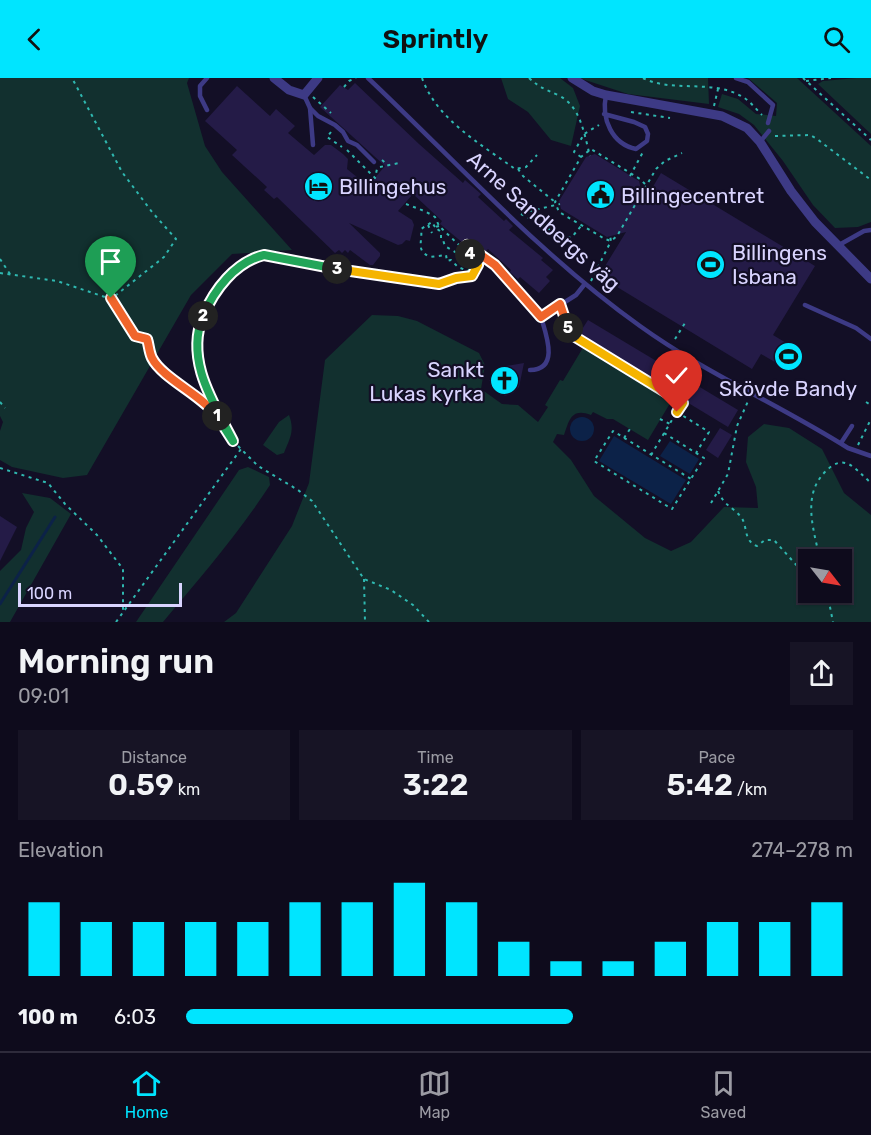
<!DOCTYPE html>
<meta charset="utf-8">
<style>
:root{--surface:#0e0b1c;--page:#171425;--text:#f1f3f6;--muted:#9b9ba3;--line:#2e2b3b;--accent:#00e5ff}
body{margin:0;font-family:Rubik,sans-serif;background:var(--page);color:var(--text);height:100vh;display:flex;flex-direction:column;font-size:22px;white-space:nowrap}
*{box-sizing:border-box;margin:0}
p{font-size:20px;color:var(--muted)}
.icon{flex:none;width:33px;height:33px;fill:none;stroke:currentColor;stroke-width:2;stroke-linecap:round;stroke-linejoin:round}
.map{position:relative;height:544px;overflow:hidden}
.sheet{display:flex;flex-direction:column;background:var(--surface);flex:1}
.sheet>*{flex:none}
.needle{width:39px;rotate:121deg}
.tools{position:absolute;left:798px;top:471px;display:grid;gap:12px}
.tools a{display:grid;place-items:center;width:54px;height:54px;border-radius:0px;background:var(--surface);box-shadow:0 2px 4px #0004,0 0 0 2px var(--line);font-size:30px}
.scale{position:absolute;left:18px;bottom:15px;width:164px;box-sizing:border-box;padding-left:6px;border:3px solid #d9d4ff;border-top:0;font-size:16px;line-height:21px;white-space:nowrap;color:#d9d4ff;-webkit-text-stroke:4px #130f26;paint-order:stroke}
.pin{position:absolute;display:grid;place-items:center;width:51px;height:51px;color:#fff;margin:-62px -26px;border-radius:50% 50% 50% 0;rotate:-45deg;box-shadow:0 0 6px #0007}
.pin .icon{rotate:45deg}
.km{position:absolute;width:30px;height:30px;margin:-15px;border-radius:50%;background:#222;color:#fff;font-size:16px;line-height:30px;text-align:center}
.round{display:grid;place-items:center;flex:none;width:63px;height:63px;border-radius:0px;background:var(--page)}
.headline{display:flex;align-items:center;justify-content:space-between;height:102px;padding:0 18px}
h1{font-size:33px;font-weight:600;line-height:45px}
.metrics{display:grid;grid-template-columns:repeat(3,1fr);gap:9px;height:102px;padding:6px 18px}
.metrics div{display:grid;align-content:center;border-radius:0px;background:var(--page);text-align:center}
.metrics b{font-size:30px;font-weight:600}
.metrics small{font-size:16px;font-weight:400}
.metrics p{font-size:16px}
.chart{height:168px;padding:12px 18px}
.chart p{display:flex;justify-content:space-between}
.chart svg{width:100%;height:108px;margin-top:6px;stroke:var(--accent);stroke-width:6}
ul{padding:0 18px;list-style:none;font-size:20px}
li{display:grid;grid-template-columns:96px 72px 1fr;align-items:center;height:45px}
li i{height:15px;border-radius:8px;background:var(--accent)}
header{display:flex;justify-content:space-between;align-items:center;height:78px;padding:0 18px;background:var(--accent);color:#111;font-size:27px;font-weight:600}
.dock{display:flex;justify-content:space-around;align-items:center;height:84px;border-top:2px solid var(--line);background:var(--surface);font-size:16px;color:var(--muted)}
.dock a{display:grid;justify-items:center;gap:3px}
.dock .current{color:var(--accent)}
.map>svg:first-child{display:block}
.green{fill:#12302f;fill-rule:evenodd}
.water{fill:#0c2248}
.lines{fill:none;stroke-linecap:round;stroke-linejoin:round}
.stream{stroke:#0c2248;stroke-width:3}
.building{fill:#241b47}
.path{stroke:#2fb8b0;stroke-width:2;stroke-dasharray:3 4.5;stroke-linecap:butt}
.service{stroke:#3d3a85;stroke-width:4.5}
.minor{stroke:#3d3a85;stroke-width:9}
.split-1-casing{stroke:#fff;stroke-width:12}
.split-2-casing{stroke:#fff;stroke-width:12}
.split-3-casing{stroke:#fff;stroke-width:12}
.split-4-casing{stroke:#fff;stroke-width:12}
.split-5-casing{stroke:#fff;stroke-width:12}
.split-6-casing{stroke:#fff;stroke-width:12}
.split-1{stroke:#f0652b;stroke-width:8}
.split-2{stroke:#22a559;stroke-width:8}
.split-3{stroke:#22a559;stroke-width:8}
.split-4{stroke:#f5b400;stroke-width:8}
.split-5{stroke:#f0652b;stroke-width:8}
.split-6{stroke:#f5b400;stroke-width:8}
.labels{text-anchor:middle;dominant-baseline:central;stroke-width:4.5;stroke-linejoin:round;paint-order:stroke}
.poi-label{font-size:21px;fill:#d9d4ff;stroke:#130f26;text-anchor:start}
.street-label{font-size:21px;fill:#d9d4ff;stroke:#130f26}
</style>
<header><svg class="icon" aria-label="back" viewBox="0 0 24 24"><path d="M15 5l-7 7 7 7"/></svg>Sprintly<svg class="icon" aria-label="search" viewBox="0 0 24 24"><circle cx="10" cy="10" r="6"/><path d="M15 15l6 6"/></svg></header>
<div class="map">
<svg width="871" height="544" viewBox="0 0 871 544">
<rect width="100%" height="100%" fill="#130f26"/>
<!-- green -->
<g class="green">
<path d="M0,0H189L187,5L205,68L222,94L292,172L232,176L191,217L87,397L63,400L12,389L0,382V353L3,344L0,338Z"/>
<path d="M501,0H560L573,10L580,28L571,68L551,62L528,34L508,21Z"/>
<path d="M579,0H708L709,26L628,16Z"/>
<path d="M748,0H797L871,68V144L858,149L835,150L813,127L783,83L754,47L739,36L718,29L722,16L738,21L756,36L776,38L777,25Z"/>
<path d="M856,0H871V56L818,6L823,3Z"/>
<path d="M372,237L398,238L417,243L479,275L485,287L481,311L502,326L518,327L538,344L548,329L545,327L560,302L563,303L584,268L672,322L648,362L613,341H607L593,334L591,337C571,329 569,343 564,357L557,356L553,364L571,382L594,418L645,460L671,473L691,464L724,429L758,430L756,409L746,384L748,359L764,346L789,350L822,371L844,415L871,437V544H224L236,535L292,448L309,405L325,282ZM808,482H842V514H808Z"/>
<path d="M289,337C295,353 290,360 284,375L277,377L263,367L279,344Z"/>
<path d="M248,389L269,399L270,407C238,456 201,499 163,544H136L239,392Z"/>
<path d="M22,415L50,420L71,436L10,544H0V493L21,472L26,450L34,434Z"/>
</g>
<!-- water -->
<g class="water">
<circle cx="582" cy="351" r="12"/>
<path d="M614,358L686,402L671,426L599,383Z"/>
<path d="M670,363L699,381L690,396L660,378Z"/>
</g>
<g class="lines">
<!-- stream -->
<path class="stream" d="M0,526L55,439"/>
</g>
<!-- building -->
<g class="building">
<path d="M355,5L419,66L463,105L465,102L481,116L478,119L504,143L506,141L513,148L509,152L543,180L541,182L553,192L546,199L550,203L539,215L520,199L518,201L510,194L511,192L488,171L485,174L471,163H466L463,165L440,146L442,143L413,116L398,133L412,142L414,147L410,163L406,162L402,166L398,167L349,145L380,175V178L373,187H370L350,172L348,175L345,172L342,175L339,172L335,175L277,119L274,121L264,112L267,109L232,77L237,72L205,43L237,8L270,38L276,31L295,48L288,55L314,77L325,67H331L343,76L348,81L347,91L368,108L385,88L320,29L340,7L348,12Z"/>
<path d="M595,76L639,103L644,124L661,95L815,188L773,257L801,274L790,293L761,276L752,291L599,198L626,154L607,159L561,131L559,123L586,79Z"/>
<path d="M588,242L738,332L728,349L581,260L579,256Z"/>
<path d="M524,285L519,309L513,315L505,318L497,311L495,304L489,303L500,289Z"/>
<path d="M720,350L732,357L718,380L706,372Z"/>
<path d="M0,438L17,449L0,483Z"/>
</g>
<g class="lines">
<!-- path -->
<g class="path">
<path d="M422,0C437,42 481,66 515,91L526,89L537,77"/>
<path d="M529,0C540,10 545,11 558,17C581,28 584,56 590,78"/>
<path d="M643,0C672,15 711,1 741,18C749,22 755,30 762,37"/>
<path d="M803,0L871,62"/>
<path d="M806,3L831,0"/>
<path d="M344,9L349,3L356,0"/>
<path d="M313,19L331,35"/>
<path d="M714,28L718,11"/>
<path d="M631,34L670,40"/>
<path d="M331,54L327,59L342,69"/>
<path d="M775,58L810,57L817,61L871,102"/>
<path d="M347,72L375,100L377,91"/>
<path d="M581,79L574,74L584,56L599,47"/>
<path d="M382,82L388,87"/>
<path d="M380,89L399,85"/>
<path d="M518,91L523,98L555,124"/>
<path d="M630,98L643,74"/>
<path d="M645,106L640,101L591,71L581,79L555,124L559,134L605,161L611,163L617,158L656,91L665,83L682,75"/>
<path d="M406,126C416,130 426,133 435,139L439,148L459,167"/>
<path d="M522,135L560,126"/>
<path d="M521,136L565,160L572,159L581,148"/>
<path d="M428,147L432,155"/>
<path d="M439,148L435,149L441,154V161L443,162L445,168L457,175L463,173"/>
<path d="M435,149L432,144L421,151C423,164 415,172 430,179L446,177L447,183L451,182L458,189L468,193L472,188L467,176"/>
<path d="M0,181L10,196"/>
<path d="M0,195L57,203L111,221L164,179L176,161L152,134L122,94L72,0"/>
<path d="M591,203L611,163L610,158"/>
<path d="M111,221L135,258L147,261L153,282L191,315L211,330L228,354"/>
<path d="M675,261L685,245"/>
<path d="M583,264L683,325"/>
<path d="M695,306L701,295"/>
<path d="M767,315L784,310L790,313"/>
<path d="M0,324L5,330"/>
<path d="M866,324L871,327"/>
<path d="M677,334L709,354L696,375"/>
<path d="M660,341L670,346"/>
<path d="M664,355L704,380L672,431L594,383L613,353L691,401"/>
<path d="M624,360L630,351"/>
<path d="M858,367L871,341"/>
<path d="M651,377L684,322"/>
<path d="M0,390L48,405L65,426L97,457L123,491V533"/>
<path d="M718,413C725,429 732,428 741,439C748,448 743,463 757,468L765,462H774L798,489L808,491"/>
<path d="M711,425L728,396L737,348L749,321"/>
<path d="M820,482C814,452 801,417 826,393C845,374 855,391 871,405"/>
<path d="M364,501L365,544"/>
<path d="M827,514L833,544"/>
<path d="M116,544L241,371"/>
<path d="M429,544L413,527L391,512L364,501L312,423L298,412L258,388L233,363L207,311L196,276L198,250L207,228L223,204L242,186L255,179L264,177L359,195L439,206L456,199L472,198L478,187L474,182"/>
</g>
<!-- service -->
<g class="service">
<path d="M207,0L200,8V18L207,32"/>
<path d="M368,0C457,84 540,177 640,248C705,295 780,327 848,370L871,378"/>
<path d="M736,0L748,4L773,27L768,45"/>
<path d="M304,17L310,30L318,38L335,47L343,54L348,63L357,67L374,84"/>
<path d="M310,30L313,67"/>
<path d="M604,36L634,44L645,49L648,56L647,63L636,71C612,66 601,41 606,17"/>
<path d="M760,64L769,53"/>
<path d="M467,167L495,187L541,239"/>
<path d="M839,167L864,153L871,152"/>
<path d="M560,226C564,238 566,253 577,260"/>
<path d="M805,227L856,250L871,261"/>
<path d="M530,292C560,292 546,256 541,239L576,217L584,207"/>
<path d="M841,365L852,348"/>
</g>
<!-- minor -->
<g class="minor">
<path d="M274,0L289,12L304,17L318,0"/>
<path d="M572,0L593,13L606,17L722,38L747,50L760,64L791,113L815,144L871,201"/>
</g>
</g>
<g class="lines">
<defs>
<path id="split-1" d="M111,220L135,258L147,261C149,267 149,274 152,280C162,300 203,318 217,338"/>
<path id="split-2" d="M203,238C185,282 213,324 233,363L217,338"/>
<path id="split-3" d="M203,238C214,212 235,184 264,177L337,191"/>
<path id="split-4" d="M337,191L439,206L456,200L472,198L478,187L470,176"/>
<path id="split-5" d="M470,176L464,170L467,167L495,187L541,239L560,226L568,250"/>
<path id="split-6" d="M568,250L572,257L683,325L677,334"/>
</defs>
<!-- split-1 casing -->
<use href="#split-1" class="split-1-casing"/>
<!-- split-2 casing -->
<use href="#split-2" class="split-2-casing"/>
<!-- split-3 casing -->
<use href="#split-3" class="split-3-casing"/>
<!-- split-4 casing -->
<use href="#split-4" class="split-4-casing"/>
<!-- split-5 casing -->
<use href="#split-5" class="split-5-casing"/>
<!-- split-6 casing -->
<use href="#split-6" class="split-6-casing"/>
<!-- split-1 -->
<use href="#split-1" class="split-1"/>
<!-- split-2 -->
<use href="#split-2" class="split-2"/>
<!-- split-3 -->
<use href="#split-3" class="split-3"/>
<!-- split-4 -->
<use href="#split-4" class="split-4"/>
<!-- split-5 -->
<use href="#split-5" class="split-5"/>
<!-- split-6 -->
<use href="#split-6" class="split-6"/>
</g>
<!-- icons -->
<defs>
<symbol id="hotel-disc" viewBox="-11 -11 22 22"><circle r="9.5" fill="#00e5ff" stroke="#130f26"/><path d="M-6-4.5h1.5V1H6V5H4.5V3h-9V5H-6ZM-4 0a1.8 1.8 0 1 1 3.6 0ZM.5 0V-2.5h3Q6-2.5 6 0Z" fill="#111"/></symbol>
<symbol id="civic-disc" viewBox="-11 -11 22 22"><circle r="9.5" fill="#00e5ff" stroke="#130f26"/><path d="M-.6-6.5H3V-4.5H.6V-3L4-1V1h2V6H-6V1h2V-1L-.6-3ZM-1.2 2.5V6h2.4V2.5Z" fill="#111"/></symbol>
<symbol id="stadium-disc" viewBox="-11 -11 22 22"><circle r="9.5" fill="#00e5ff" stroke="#130f26"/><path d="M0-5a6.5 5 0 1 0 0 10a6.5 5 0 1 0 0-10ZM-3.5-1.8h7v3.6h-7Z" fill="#111"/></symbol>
<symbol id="church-disc" viewBox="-11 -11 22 22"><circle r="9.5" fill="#00e5ff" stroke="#130f26"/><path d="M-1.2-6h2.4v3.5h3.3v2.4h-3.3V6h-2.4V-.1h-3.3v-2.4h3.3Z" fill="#111"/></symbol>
</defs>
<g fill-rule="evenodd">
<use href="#hotel-disc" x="302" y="92" width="33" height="33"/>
<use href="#civic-disc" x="584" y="100" width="33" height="33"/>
<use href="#stadium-disc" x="694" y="170" width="33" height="33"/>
<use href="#stadium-disc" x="772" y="262" width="33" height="33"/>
<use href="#church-disc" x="488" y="286" width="33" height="33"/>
</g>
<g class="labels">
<!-- poi labels -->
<g class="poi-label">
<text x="339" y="108">Billingehus</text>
<text x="621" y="117">Billingecentret</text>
<text x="732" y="174">Billingens<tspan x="732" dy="24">Isbana</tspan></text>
<text x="484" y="291" text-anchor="end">Sankt<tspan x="484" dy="24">Lukas kyrka</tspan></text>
<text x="788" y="310" text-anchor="middle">Skövde Bandy</text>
</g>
<!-- street labels -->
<g class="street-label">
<text transform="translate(544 143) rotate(42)">Arne Sandbergs väg</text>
</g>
</g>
</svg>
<div class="tools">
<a><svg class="needle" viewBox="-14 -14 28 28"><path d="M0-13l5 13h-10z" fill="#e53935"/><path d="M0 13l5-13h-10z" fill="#9b9ba3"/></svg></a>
</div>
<div class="scale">100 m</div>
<div class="pin" style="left:111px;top:220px;background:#1e9e55"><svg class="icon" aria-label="arrive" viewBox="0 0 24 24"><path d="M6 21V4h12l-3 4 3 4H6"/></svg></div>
<div class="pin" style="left:677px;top:334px;background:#d93025"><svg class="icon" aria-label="check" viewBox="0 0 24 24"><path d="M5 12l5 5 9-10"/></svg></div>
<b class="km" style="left:217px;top:338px">1</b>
<b class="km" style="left:203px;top:238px">2</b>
<b class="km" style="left:337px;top:191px">3</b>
<b class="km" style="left:470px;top:176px">4</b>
<b class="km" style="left:568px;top:250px">5</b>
</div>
<section class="sheet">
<div class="headline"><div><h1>Morning run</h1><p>09:01</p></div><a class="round"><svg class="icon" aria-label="share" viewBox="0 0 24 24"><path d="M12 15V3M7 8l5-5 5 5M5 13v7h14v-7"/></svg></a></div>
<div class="metrics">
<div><p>Distance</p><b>0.59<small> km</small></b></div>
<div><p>Time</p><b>3:22</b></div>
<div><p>Pace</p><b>5:42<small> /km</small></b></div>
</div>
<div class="chart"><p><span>Elevation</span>274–278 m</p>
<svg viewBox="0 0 160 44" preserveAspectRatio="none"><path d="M5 44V14M15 44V22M25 44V22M35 44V22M45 44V22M55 44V14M65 44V14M75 44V6M85 44V14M95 44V30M105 44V38M115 44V38M125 44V30M135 44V22M145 44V22M155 44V14"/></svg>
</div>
<ul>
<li><b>100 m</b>6:03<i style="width:58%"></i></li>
</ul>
</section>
<nav class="dock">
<a class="current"><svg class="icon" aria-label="home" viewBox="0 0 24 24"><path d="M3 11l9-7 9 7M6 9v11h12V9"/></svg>Home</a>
<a><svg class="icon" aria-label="map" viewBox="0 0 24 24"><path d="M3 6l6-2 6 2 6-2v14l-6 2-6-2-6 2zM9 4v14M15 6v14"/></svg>Map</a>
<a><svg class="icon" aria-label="saved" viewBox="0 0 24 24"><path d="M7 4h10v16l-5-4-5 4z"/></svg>Saved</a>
</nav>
